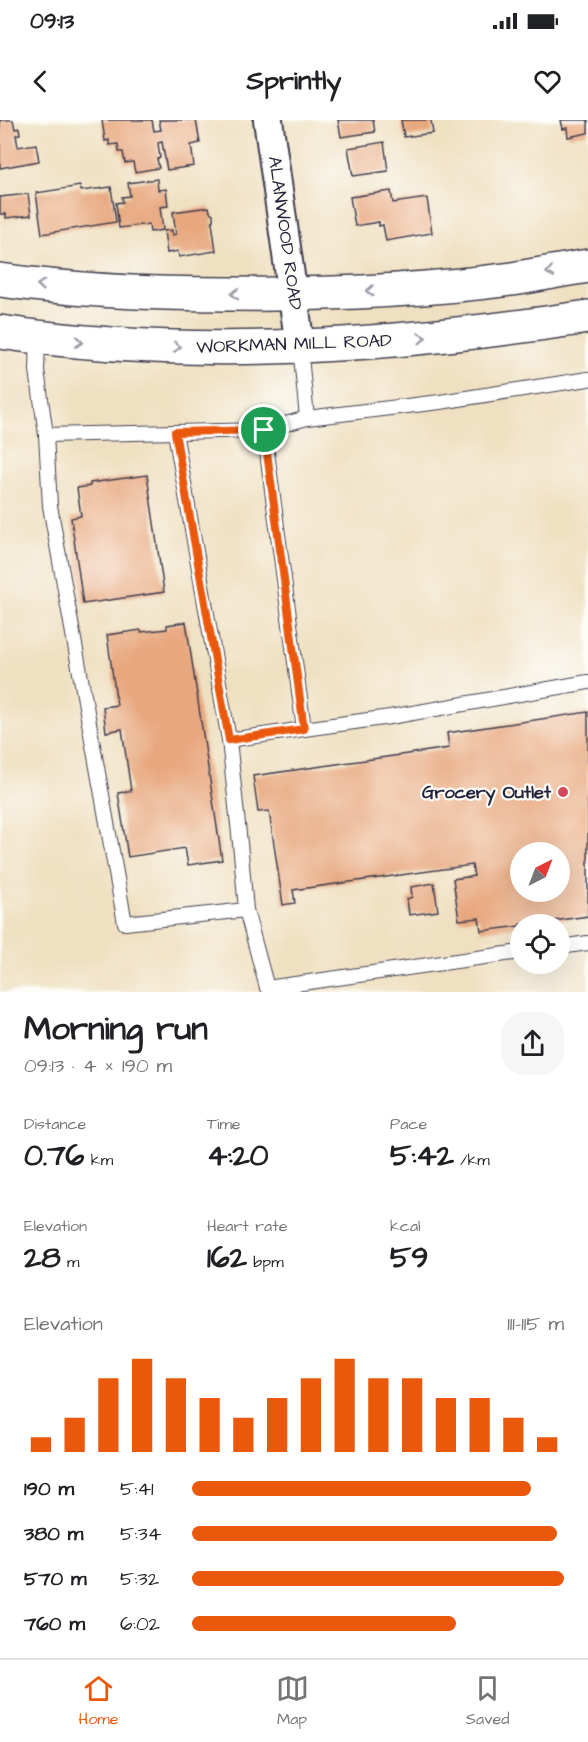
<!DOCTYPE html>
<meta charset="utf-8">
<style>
:root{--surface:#fff;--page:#f6f6f6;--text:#202124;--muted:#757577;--line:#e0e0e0;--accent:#ea580c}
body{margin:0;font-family:"Architects Daughter",sans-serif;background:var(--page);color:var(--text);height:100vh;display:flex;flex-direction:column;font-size:22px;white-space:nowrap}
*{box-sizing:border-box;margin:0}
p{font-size:20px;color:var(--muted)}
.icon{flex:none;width:33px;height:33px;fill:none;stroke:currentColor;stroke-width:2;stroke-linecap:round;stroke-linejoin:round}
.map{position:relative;height:872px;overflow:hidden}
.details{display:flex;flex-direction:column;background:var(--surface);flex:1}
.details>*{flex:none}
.needle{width:39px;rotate:42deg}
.controls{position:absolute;left:510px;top:722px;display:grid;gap:12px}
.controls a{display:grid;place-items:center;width:60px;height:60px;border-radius:50%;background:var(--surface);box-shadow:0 6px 24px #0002;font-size:30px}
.pin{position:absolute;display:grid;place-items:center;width:51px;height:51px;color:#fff;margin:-26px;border:3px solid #fff;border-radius:50%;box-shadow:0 2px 6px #0007}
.round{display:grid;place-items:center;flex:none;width:63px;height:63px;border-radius:24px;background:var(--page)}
.overview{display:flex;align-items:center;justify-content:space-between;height:102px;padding:0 24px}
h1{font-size:33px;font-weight:700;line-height:45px}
.stats{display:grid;grid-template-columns:repeat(3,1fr);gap:9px;height:102px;padding:6px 24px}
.stats div{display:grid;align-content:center}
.stats b{font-size:30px;font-weight:700}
.stats small{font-size:16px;font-weight:400}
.stats p{font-size:16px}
.chart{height:168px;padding:12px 24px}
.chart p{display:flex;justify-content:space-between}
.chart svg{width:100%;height:108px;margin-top:6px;stroke:var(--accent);stroke-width:6}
ul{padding:0 24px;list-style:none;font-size:20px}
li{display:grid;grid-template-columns:96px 72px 1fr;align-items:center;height:45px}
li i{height:15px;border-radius:8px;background:var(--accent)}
.status{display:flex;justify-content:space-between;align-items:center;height:42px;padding:0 30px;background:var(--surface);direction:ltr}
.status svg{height:16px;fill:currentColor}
header{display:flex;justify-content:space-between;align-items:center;height:78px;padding:0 24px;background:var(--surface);font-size:27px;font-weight:700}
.tabs{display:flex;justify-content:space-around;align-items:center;height:84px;border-top:2px solid var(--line);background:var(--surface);font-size:16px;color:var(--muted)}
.tabs a{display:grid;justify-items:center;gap:3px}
.tabs .current{color:var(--accent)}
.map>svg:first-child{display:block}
.building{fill:#e8a87f;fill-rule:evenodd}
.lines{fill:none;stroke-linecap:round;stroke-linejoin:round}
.service-casing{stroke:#413e4f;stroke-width:16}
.minor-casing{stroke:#413e4f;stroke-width:32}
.secondary-casing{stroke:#413e4f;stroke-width:36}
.service{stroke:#fff;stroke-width:14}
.minor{stroke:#fff;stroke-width:28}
.secondary{stroke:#fff;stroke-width:33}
.oneway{stroke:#9c9ca7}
.route-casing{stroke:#fff;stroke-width:12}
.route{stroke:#ea580c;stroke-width:8}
.poi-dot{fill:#d1495b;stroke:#fdfcf7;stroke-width:2}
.labels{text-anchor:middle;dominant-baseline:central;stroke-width:4.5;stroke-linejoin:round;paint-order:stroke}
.street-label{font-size:18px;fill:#22223b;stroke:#fdfcf7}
.poi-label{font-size:18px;font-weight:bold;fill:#22223b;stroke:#fdfcf7;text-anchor:end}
</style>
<div class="status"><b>09:13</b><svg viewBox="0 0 49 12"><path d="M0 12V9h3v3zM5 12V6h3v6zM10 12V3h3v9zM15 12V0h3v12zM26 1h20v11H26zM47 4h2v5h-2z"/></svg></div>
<header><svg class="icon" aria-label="back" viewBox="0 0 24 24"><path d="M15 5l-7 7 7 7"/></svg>Sprintly<svg class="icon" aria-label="heart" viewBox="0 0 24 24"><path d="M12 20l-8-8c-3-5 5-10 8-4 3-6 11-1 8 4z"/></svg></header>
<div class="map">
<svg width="588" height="872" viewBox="0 0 588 872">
<rect width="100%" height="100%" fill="#fdfcf7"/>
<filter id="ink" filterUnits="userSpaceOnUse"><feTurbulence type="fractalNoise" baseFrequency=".0167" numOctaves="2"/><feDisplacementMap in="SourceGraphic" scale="12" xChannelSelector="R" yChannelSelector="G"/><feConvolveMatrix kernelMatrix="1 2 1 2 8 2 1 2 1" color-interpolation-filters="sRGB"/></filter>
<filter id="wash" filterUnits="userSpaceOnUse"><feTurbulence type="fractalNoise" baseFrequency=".008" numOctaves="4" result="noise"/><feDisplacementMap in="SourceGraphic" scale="24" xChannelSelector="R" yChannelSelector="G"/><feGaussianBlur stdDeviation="1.35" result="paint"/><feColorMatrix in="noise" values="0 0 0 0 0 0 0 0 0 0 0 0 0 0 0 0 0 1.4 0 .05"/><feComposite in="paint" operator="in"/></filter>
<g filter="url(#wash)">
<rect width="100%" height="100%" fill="#efe0c1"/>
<g id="blocks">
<!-- building -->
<g class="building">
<path d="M0,0H13L15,9L19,8L20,14L16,15L18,27L36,24L39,41L0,48Z"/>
<path d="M102,0H152L154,11L161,10L159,0H196L200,23L191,25L194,46L167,50L162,22L158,23L160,38L157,39L159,48L135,52L133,42L125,43L123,32H119L118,24L109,25V20L105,21Z"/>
<path d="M338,0H373L375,12L341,17Z"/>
<path d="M401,0H431L433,13L404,17Z"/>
<path d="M561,0H588V13L568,17L567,8L563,9Z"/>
<path d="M384,22L388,51L353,56L348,28Z"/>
<path d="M157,59L158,70L166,69L168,86L160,87L163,110L150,112L149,104L119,108L116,83L123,82L122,77L130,76L128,63Z"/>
<path d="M80,66L81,71L111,67L116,102L42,114L36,73Z"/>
<path d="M391,71L393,83L427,78L432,113L386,121L383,105L379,106V102L355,106L350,77Z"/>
<path d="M28,74L31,95L6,98V94H0V77Z"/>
<path d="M209,87L210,92L213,94V100L212,102L216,131L179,137L178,131L167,133L164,111L172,110V115L176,114L173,92Z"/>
<path d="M147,355L164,472L83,484L71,398L81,396L77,368L90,366V363Z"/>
<path d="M186,502L222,740L188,745L185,728L128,737L118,673L131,671L122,609L106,612L103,587L117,585L107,515L141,510V512L167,509V505Z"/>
<path d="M588,592V796L533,804H520V806L481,811L479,798L459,800L453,759L474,756L472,745L293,770L295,783L283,785L269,691L258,692L253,656L449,628L447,613ZM520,732H560V771H520Z"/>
<path d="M434,763L438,791L409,795L407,779L412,777L411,767Z"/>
</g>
</g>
</g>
<g filter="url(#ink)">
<use href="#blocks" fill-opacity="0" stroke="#413e4f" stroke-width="1.5"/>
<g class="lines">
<defs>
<g id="service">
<path d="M38,218L37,250L46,315L50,386L125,803L246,790L241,733L229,620L304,609"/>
<path d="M300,226L307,298L264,310L304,609L390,597L588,562"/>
<path d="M307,298L440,282L588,259"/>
<path d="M175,312L229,620"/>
<path d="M46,315L264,310"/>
<path d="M246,790L267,868L520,832"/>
<path d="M560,827L588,823"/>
</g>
<path id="minor" d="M268,0L300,226"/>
<g id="secondary">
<path d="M0,160C77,171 154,174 231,174C325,175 419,171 512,159C537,155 563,150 588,146"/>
<path d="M0,212C196,241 393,226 588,197"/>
</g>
</defs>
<!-- service casing -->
<use href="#service" class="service-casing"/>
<!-- minor casing -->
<use href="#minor" class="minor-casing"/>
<!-- secondary casing -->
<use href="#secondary" class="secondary-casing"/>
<!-- service -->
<use href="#service" class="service"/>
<!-- minor -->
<use href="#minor" class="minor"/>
<!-- secondary -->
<use href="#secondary" class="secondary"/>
</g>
<!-- one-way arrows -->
<defs><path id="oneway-chevron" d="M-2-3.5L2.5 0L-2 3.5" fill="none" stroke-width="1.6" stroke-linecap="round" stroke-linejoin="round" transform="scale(1.5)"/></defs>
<g class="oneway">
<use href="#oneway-chevron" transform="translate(550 152) rotate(170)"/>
<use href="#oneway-chevron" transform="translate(41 165) rotate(-175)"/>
<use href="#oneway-chevron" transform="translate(370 171) rotate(177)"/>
<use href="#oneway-chevron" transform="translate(235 174) rotate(-180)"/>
<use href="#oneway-chevron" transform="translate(422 218) rotate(-6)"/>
<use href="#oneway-chevron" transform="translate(79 222) rotate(5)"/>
<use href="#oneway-chevron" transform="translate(177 227) rotate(2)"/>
</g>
</g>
<g class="lines" filter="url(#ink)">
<defs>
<path id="route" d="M264,310L304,609L229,620L175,312Z"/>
</defs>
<!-- route casing -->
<use href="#route" class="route-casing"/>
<!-- route -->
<use href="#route" class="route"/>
</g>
<!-- markers -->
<circle class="poi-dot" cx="563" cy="672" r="6"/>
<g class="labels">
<!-- street labels -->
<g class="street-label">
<text transform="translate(285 113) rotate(82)">ALANWOOD ROAD</text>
<text transform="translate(294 224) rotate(-2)">WORKMAN MILL ROAD</text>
</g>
<!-- poi labels -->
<g class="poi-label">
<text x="551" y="672">Grocery Outlet</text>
</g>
</g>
</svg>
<div class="controls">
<a><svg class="needle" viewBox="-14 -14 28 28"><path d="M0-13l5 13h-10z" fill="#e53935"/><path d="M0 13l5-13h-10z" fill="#757577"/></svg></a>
<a><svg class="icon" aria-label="locate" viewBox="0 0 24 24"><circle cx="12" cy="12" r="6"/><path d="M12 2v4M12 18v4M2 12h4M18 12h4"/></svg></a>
</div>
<div class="pin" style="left:264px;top:310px;background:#1e9e55"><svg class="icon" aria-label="arrive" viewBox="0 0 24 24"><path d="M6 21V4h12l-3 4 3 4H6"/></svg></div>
</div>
<section class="details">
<div class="overview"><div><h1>Morning run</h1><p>09:13 · 4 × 190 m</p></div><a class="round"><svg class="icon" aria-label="share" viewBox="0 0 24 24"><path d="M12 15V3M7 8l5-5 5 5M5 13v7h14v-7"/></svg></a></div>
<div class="stats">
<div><p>Distance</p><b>0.76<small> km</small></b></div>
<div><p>Time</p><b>4:20</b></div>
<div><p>Pace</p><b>5:42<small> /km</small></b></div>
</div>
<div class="stats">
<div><p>Elevation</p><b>28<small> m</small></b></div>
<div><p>Heart rate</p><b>162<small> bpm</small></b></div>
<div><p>kcal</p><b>59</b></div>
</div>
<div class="chart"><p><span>Elevation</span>111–115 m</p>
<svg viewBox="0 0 160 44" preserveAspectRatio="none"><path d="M5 44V38M15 44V30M25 44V14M35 44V6M45 44V14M55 44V22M65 44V30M75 44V22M85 44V14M95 44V6M105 44V14M115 44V14M125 44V22M135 44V22M145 44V30M155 44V38"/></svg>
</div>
<ul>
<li><b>190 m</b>5:41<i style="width:91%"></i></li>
<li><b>380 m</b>5:34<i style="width:98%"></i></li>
<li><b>570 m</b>5:32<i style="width:100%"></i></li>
<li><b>760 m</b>6:02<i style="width:71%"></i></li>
</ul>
</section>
<nav class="tabs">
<a class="current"><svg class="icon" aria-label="home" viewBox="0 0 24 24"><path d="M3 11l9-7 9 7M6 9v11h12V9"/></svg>Home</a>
<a><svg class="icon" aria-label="map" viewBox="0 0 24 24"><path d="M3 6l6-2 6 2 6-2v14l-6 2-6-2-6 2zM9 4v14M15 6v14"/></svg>Map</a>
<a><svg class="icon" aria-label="saved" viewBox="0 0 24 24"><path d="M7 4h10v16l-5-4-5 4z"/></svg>Saved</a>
</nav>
